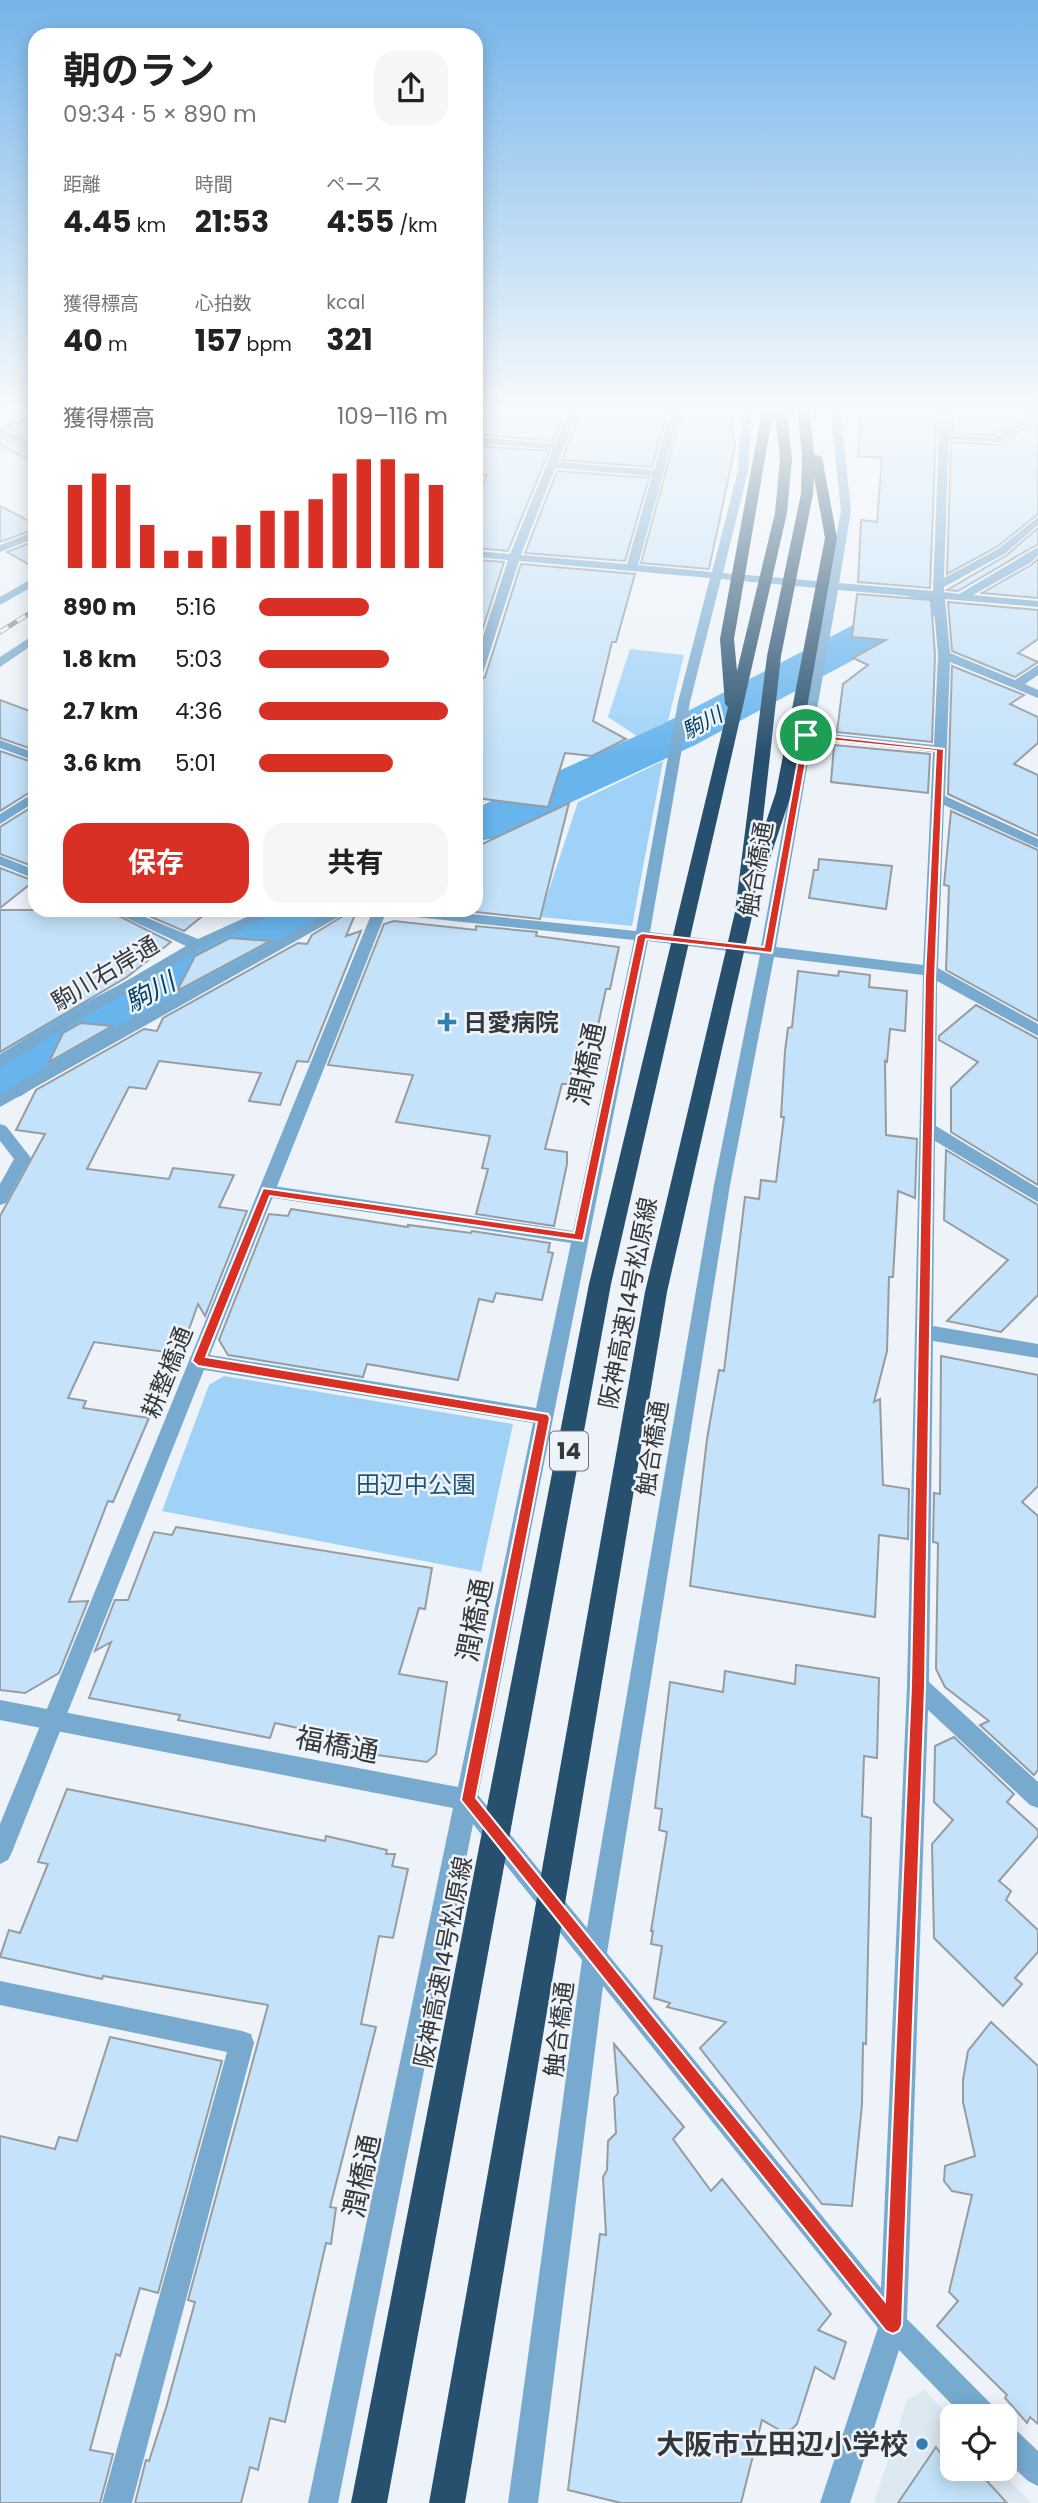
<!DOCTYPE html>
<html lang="ja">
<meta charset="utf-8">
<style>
:root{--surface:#fff;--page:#f6f6f6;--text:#222;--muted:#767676;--accent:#d93025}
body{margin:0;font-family:Poppins,"Noto Sans JP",sans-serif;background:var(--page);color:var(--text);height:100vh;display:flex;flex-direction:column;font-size:26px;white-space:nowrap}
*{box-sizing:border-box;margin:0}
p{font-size:23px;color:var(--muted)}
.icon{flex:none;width:38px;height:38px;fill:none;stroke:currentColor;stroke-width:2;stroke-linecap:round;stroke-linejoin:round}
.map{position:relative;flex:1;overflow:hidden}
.drawer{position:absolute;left:28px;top:28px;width:455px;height:889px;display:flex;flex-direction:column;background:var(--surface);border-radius:21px;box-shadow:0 4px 18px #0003}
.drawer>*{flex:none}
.fabs{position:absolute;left:940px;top:2404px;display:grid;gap:14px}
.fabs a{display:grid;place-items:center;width:77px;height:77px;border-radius:14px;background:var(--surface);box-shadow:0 4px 18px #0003;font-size:35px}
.pin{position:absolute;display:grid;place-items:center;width:60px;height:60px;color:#fff;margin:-30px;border:4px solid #fff;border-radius:50%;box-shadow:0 2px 7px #0007}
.round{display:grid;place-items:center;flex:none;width:74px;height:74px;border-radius:21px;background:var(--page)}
.headline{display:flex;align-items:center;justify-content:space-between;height:119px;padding:0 35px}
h1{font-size:38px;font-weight:700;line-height:52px}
.metrics{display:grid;grid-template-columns:repeat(3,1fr);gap:10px;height:119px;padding:7px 35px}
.metrics div{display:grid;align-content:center}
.metrics b{font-size:30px;font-weight:700}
.metrics small{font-size:19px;font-weight:400}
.metrics p{font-size:19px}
.chart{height:196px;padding:14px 35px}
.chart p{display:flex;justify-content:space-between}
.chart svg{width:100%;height:126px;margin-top:7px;stroke:var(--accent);stroke-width:6}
.cta{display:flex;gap:14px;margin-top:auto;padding:14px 35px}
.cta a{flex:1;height:80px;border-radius:21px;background:var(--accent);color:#fff;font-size:28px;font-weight:700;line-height:80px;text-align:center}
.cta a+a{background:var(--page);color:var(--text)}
ul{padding:0 35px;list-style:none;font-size:23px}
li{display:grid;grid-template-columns:112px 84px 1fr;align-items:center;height:52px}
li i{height:18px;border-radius:9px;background:var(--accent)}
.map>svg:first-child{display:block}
.built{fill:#dce8f2}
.green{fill:#a0d2f8}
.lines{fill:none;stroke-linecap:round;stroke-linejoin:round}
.river{fill:#68b5ed;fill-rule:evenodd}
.building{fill:#c4e2f9;stroke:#969ca0;stroke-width:2}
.service{fill:#78aad0;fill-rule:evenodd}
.minor{fill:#78aad0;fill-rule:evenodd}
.tertiary{fill:#78aad0;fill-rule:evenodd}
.motorway{fill:#27506e;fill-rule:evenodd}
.rail-casing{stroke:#868a8e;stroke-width:5}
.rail{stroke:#edf3f9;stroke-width:3.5;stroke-dasharray:10;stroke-linecap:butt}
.route{fill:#d93025;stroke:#fff;stroke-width:2;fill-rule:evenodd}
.poi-dot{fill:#337eb1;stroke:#edf3f9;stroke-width:2.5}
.labels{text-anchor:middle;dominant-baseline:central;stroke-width:5;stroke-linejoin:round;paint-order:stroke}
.far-water-label{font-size:21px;font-style:italic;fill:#024266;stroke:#edf3f9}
.shield{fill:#edf3f9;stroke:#6c7073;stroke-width:2}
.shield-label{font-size:23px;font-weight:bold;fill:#35383a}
.street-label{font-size:24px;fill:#35383a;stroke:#edf3f9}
.poi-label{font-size:24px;font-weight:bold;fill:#35383a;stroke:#edf3f9;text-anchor:start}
.park-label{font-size:24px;fill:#1f577c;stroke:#edf3f9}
.water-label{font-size:26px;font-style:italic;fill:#024266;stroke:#edf3f9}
.near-street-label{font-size:28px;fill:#35383a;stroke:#edf3f9}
.near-poi-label{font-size:28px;font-weight:bold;fill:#35383a;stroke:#edf3f9;text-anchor:end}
</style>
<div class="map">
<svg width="1038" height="2503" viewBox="0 0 1038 2503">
<rect width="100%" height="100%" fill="#edf3f9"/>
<!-- built -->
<path class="built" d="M925,2390L952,2419V2469H999L1031,2503H874L907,2400Z"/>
<!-- green -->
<g class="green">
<path d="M630,649L684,655L667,725L640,738L608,717Z"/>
<path d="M663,761L632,926L540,917L578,802Z"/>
<path d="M224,1376L513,1424L481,1572L162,1511L209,1385Z"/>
</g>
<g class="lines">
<!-- river -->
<g class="river">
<path d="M922,593L937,597L943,606L937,615L695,745L494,838L476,842V808L661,725L907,597Z"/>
<path d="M263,910H330L323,922L109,1037L21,1096L0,1102V1054L69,1011Z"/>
</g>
</g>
<!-- building -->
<g class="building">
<path d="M476,405H533L567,408L553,441L476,434Z"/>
<path d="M583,405H669L652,467L562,460Z"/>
<path d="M684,405H728L735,447L709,569L641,563Z"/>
<path d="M862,405H937L930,588L858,582L861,520L877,522L882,458L858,456Z"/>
<path d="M953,405H1038V406L994,435L952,433Z"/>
<path d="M35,416V441L6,427Z"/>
<path d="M1038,418V514L997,547L947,574L951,442L1000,445Z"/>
<path d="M0,437L35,453V463L0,445Z"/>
<path d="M476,446L549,451L508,551L476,548V503L487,475L476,474Z"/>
<path d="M557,471L649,478L625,561L525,553Z"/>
<path d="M0,506L35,524V529L0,542Z"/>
<path d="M1038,528V544L958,591L947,590L1007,555Z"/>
<path d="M35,541V568L7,552Z"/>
<path d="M1038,559V598L982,593L1031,565Z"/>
<path d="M476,560L504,562L476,650Z"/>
<path d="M521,564L635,574L616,642H612L593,721L626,739L592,756L565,753L548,807L476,798V683L485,677Z"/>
<path d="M857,594L931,600L935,655L932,742L837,732L843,684L868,665L853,658L886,640L852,637Z"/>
<path d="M948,602L1038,610V639L1018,653L1038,662L1015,677L952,651Z"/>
<path d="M952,666L1024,695L1010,704L1038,717V743L1014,764L1038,775V836L948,794Z"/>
<path d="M0,700L35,713V750L0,738Z"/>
<path d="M834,745L930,754L928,793L831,782Z"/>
<path d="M0,751L35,763V789L0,811Z"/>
<path d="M569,803L540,919L476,912V847Z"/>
<path d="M35,805V867L0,854V827Z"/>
<path d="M951,811L1038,850V1021L946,970L949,886L944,885Z"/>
<path d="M819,859L892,866L886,909L809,898L814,870H818Z"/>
<path d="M0,868L34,881L0,908Z"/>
<path d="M0,910H107L171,942L127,977L0,1052Z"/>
<path d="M135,910H210L184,931Z"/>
<path d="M353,910H357L346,936L361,931L308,1062L297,1061L280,1105L249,1101L261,1073L159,1061L146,1089L129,1087L87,1169L169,1179L173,1168L234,1175L219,1207L247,1211L205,1316L198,1304L180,1354L94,1342L68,1398L86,1401L83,1408L149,1418L113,1502L108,1501L69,1602L88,1601L59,1673L25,1693L0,1690V1216L45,1134L16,1130L36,1090L144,1029L157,1031L163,1018L298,943L307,944L312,935Z"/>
<path d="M394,921L476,930V926L537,932L536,936L619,947L610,989H606L594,1044L579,1042L568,1084H562L545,1149L567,1152V1164L554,1226L476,1214L488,1169L482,1168L490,1136L396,1122L413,1075L328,1065L384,924Z"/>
<path d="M230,938L270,941L177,991L195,956Z"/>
<path d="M798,971L838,976L839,971L870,975L869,987L907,991L905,1031L890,1029L887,1062L885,1061L886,1135L917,1139L915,1198L898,1191L893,1277H889L887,1351L874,1402L880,1399L883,1485L909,1489L908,1539L879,1535L875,1617L690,1586L707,1439L719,1370L724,1371L745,1197L759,1199L761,1180L776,1182L784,1117H781L785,1051L788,1028L792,1027Z"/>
<path d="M976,1005L1038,1039V1185L951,1132V1088L978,1062L939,1040V1036Z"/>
<path d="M81,1023L112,1026L49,1062L63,1033Z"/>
<path d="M946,1150L1038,1205V1295L1001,1332L947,1321L1008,1260L944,1220Z"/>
<path d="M291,1209L408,1227V1225L471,1233L472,1231L550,1243L548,1252L553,1253L542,1300L496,1293L493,1302L479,1299L458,1380L367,1364L363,1377L228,1355L219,1340L269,1214L288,1216Z"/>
<path d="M941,1356L1038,1375V1486L1022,1502L1038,1516V1770L1034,1775L980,1725L989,1721L945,1687L936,1669L938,1543L933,1542L934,1493L940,1494Z"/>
<path d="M176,1527L432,1568L425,1609L419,1608L399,1674L447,1682L436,1754L427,1762L363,1753L331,1747L334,1736L275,1723L270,1738L178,1720L180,1715L89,1698L111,1642L95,1651L115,1600H128L154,1532L172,1535Z"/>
<path d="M796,1665L879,1678L877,1758L864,1756L862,1816L871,1818L866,2044L863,2043L862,2104L852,2206L822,2204L700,2048L726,2022L667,2007L670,2003L654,1998L662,1946L651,1944L653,1931H651L667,1832L659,1830L662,1809L655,1808L670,1682L723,1692L725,1671L795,1684Z"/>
<path d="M954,1737L1014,1794L1007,1802L1038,1830V1836L999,1881L1011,1891L1006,1900L1038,1930V1952L1015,1978L1022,1984L1003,2006L934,1938L932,1844L953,1820L934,1802L935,1746Z"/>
<path d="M67,1789L325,1841L326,1836L387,1850L386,1854H395L392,1866L408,1869L393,1938L379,1936L361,2024L376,2027L330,2207L336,2208L331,2244L326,2243L285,2422L270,2418L258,2470L250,2467L241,2503H135L146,2460L149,2461L166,2408L195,2302L188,2300L268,2005L103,1976L102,1979L0,1957L9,1930L20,1933L48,1864L38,1862Z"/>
<path d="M991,2022L1038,2066V2424L1030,2417L1027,2423L1005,2398L1007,2395L937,2326L958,2301L949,2292L972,2195L952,2191L944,2181L945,2166L975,2156L963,2102V2080L968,2051Z"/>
<path d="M110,2037L222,2061L158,2293L140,2288L120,2356L116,2354L90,2450L113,2454L100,2503H0V2136L55,2149L59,2137L77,2141Z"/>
<path d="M614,2044L684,2127L673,2139L711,2191L722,2179L831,2314L818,2330L846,2342L834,2379L815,2367L797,2424L792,2429L783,2432L762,2420L741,2503H621L568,2490L600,2234L606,2235L603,2177L607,2170L608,2141L616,2133L614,2098L618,2093Z"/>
<path d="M936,2447L952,2469H976L1007,2503H898Z"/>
</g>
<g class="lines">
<!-- service -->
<path class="service" d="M1035,409H1038V415L1000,442L945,439L941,437L945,435L995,438Z"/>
<!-- minor -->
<g class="minor">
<path d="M571,405H581L558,462L654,470L672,405H682L638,565L712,572L738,471L742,405H752L748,471L723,573L828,582L841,511L830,405H840L851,511L839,583L933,591L940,405H950L944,578L998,549L1038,517V525L1006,553L944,587V592L959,594L1038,547V556L1030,563L973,595L1038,601V607L945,599L950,653L1015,680L1038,665V675L1025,684L1038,690V698L950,662L945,796L1038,839V848L944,805L938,968L1038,1024V1036L937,981L936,1126L1038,1188V1202L935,1141L933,1326L1038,1344V1358L933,1341L929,1682L1038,1782V1808L1030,1805L928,1710L907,2319L994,2407L998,2417H964L899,2350L850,2503H820L878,2328L603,1986L538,2503H508L582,1960L473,1824L338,2503H308L453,1808L0,1720V1700L458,1787L533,1423L198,1369L191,1366L189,1361L191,1356L198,1353L536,1408L571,1243L267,1197L259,1191L267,1185L573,1231L634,940L387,914L380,910H431L636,931L678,702L710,578L519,561L482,676L476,680V658L508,560L476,557V551L510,554L553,449L476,443V437L555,444ZM555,468L652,476L627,564L521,555ZM721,579L827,589L761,946L650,932L690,702ZM838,590L933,598L938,655L934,745L813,732ZM812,739L933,752L923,965L776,947ZM648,941L760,955L714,1185L587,1928L478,1795ZM774,957L923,975L907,1686L881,2288L607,1953L730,1185Z"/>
<path d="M0,427L35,444V451L0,434Z"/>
<path d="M35,531V538L0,552V545Z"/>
<path d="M35,577V585L0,605V597Z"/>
<path d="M35,634V643L0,667V657Z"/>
<path d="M0,740L35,753V761L0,748Z"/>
<path d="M35,792V802L0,824V814Z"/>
<path d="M0,856L35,870V879L0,865Z"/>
<path d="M109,910H128L198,939L262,910H281L203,948L0,1067V1055L186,946Z"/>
<path d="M333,910H351L0,1107V1094L88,1042Z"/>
<path d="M0,1124L6,1126L31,1158L6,1203L0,1205V1184L14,1159L0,1141Z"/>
<path d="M0,1981L242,2031L251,2034L254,2043L132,2503H102L227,2052L0,2005Z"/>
<path d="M1004,2424L1014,2428L1038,2451V2486L1028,2481L1004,2459Z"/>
</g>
<!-- tertiary -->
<path class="tertiary" d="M373,910H387L12,1852L8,1860L0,1864V1824Z"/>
<!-- motorway -->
<g class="motorway">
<path d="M763,405H786L792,459L787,513L611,1284L387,2503H351L589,1284L728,707L725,704L720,639ZM774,406L780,459L775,513L737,671L734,639Z"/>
<path d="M797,405H809L814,454L822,457L837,538L792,792L766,870L757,875L753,912L667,1292L465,2503H429L645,1292L735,912L767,656L801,494L802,456ZM814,477L825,538L776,792L761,837L781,656L813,494Z"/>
</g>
<defs>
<path id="rail" d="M0,632L35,610"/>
</defs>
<!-- rail casing -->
<use href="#rail" class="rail-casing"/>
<!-- rail -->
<use href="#rail" class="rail"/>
</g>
<!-- sky -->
<linearGradient id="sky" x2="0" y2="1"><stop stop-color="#75b4ea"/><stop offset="0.54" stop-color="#f7fafc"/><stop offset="1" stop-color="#f7fafc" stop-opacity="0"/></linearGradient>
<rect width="1038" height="756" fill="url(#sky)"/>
<!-- route -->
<path class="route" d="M803,733L944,749L935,979L925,1686L902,2325L899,2331L893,2334L886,2331L461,1800L537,1422L198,1366L192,1361L263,1188L574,1233L637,936L642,933L764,947ZM810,738L936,751L925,979L911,1686L885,2301L476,1798L550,1418L548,1414L206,1357L270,1196L583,1241L646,939L772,953Z"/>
<!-- markers -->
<g class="poi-dot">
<path d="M443.5 1011.5h7v7h7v7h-7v7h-7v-7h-7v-7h7z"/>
<circle cx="922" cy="2444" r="7"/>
</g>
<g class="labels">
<!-- far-water labels -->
<g class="far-water-label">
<text transform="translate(702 723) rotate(-28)">駒川</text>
</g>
<!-- shield labels -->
<rect class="shield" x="550" y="1431.5" width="38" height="39" rx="5"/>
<g class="shield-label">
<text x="569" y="1451">14</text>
</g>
<!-- street labels -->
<g class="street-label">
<text transform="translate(756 869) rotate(-80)">触合橋通</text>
<text transform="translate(105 973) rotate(-31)">駒川右岸通</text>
<text transform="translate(628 1303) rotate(-79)">阪神高速14号松原線</text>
<text transform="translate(167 1372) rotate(-68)">耕整橋通</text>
<text transform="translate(652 1448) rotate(-81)">触合橋通</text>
<text transform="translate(443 1962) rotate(-79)">阪神高速14号松原線</text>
<text transform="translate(559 2029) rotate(-83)">触合橋通</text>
</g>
<!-- poi labels -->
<g class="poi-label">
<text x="463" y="1022">日愛病院</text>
</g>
<!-- park labels -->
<g class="park-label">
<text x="416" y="1484">田辺中公園</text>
</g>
<!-- water labels -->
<g class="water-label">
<text transform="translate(150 992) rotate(-28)">駒川</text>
</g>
<!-- near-street labels -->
<g class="near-street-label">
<text transform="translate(587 1064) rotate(-78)">潤橋通</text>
<text transform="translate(475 1620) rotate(-79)">潤橋通</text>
<text transform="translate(337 1745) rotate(11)">福橋通</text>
<text transform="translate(362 2176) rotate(-78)">潤橋通</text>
</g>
<!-- near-poi labels -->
<g class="near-poi-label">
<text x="908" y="2444">大阪市立田辺小学校</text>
</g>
</g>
</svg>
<div class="fabs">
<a><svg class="icon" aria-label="locate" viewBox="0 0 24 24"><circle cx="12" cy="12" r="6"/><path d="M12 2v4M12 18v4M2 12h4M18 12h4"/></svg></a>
</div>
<div class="pin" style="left:806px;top:735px;background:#1e9e55"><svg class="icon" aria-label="arrive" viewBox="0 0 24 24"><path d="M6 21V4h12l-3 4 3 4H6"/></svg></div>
<section class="drawer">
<div class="headline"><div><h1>朝のラン</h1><p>09:34 · 5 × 890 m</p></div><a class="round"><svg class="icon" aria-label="share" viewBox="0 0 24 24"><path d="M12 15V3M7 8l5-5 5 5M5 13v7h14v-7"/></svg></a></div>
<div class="metrics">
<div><p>距離</p><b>4.45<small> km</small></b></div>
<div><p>時間</p><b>21:53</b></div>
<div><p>ペース</p><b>4:55<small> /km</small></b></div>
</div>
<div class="metrics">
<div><p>獲得標高</p><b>40<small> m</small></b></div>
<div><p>心拍数</p><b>157<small> bpm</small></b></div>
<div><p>kcal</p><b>321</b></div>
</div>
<div class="chart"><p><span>獲得標高</span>109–116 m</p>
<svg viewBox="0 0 160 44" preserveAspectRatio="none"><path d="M5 44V15M15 44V11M25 44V15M35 44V29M45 44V38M55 44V38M65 44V33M75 44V29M85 44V24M95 44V24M105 44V20M115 44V11M125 44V6M135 44V6M145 44V11M155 44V15"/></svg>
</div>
<ul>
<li><b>890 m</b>5:16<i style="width:58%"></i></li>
<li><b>1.8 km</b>5:03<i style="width:69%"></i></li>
<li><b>2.7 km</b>4:36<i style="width:100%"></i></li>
<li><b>3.6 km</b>5:01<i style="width:71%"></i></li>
</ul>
<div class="cta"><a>保存</a><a>共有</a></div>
</section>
</div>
